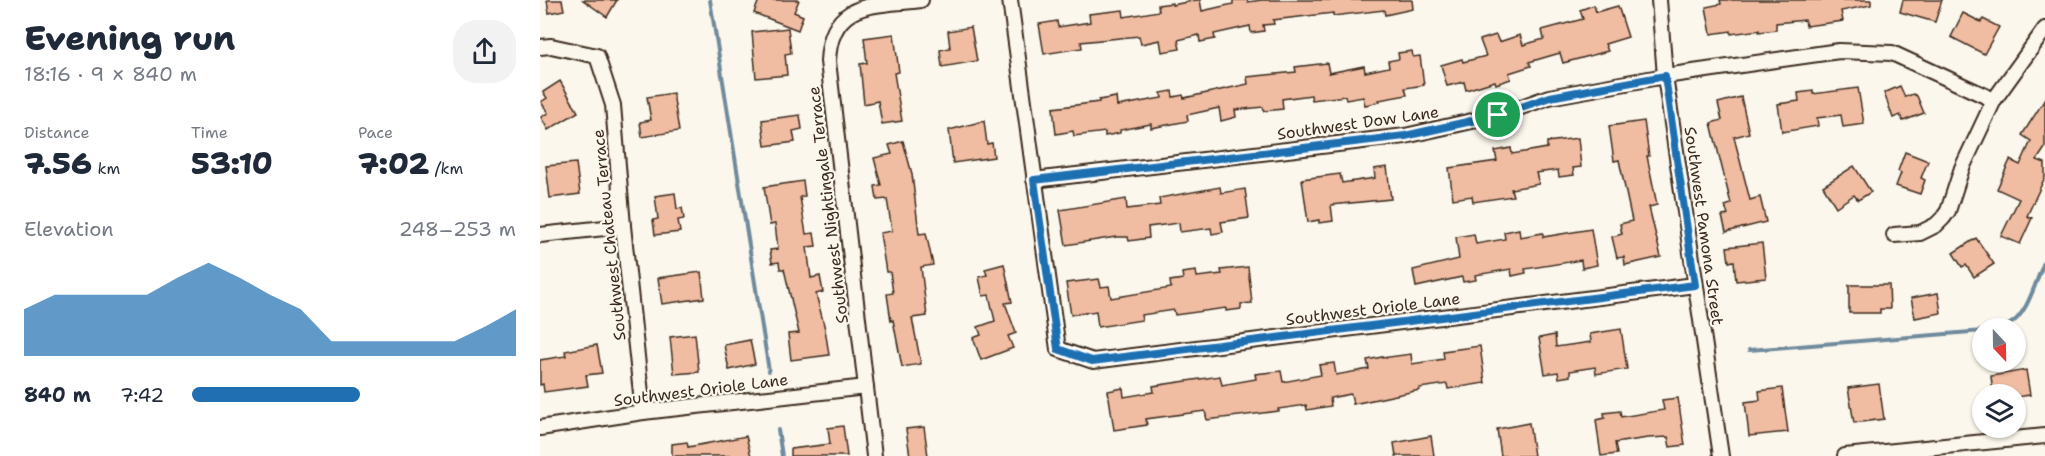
<!DOCTYPE html>
<meta charset="utf-8">
<style>
:root{--surface:#fff;--page:#f2f2f3;--text:#1f2937;--muted:#747a83;--accent:#1f6fb2}
body{margin:0;font-family:"Shantell Sans",sans-serif;background:var(--page);color:var(--text);height:100vh;display:flex;flex-direction:column;font-size:22px;white-space:nowrap}
*{box-sizing:border-box;margin:0}
p{font-size:20px;color:var(--muted)}
.icon{flex:none;width:33px;height:33px;fill:none;stroke:currentColor;stroke-width:2;stroke-linecap:round;stroke-linejoin:round}
.map{position:relative;flex:1;overflow:hidden}
.side{display:flex;flex-direction:column;background:var(--surface);width:540px}
.side>*{flex:none}
.needle{width:39px;rotate:158deg}
.fabs{position:absolute;left:1432px;top:318px;display:grid;gap:12px}
.fabs a{display:grid;place-items:center;width:54px;height:54px;border-radius:50%;background:var(--surface);box-shadow:0 2px 4px #0004;font-size:30px}
.pin{position:absolute;display:grid;place-items:center;width:51px;height:51px;color:#fff;margin:-26px;border:3px solid #fff;border-radius:50%;box-shadow:0 2px 6px #0007}
.round{display:grid;place-items:center;flex:none;width:63px;height:63px;border-radius:24px;background:var(--page)}
.overview{display:flex;align-items:center;justify-content:space-between;height:102px;padding:0 24px}
h1{font-size:33px;font-weight:800;line-height:45px}
.metrics{display:grid;grid-template-columns:repeat(3,1fr);gap:9px;height:102px;padding:6px 24px}
.metrics div{display:grid;align-content:center}
.metrics b{font-size:30px;font-weight:800}
.metrics small{font-size:16px;font-weight:400}
.metrics p{font-size:16px}
.chart{height:168px;padding:12px 24px}
.chart p{display:flex;justify-content:space-between}
.chart svg{width:100%;height:108px;margin-top:6px;fill:var(--accent);opacity:.7}
ul{padding:0 24px;list-style:none;font-size:20px}
li{display:grid;grid-template-columns:96px 72px 1fr;align-items:center;height:45px}
li i{height:15px;border-radius:8px;background:var(--accent)}
main{display:flex;flex:1;min-height:0}
.map>svg:first-child{display:block}
.lines{fill:none;stroke-linecap:round;stroke-linejoin:round}
.stream{stroke:#708a9d;stroke-width:4}
.building{fill:#f0bca2;stroke:#3b2a1e;stroke-width:1.5}
.street-casing{stroke:#3b2a1e;stroke-width:18}
.street{stroke:#fbf7ec;stroke-width:14}
.route-casing{stroke:#fff;stroke-width:12}
.route{stroke:#1f6fb2;stroke-width:8}
.labels{text-anchor:middle;dominant-baseline:central;stroke-width:4.5;stroke-linejoin:round;paint-order:stroke}
.street-label{font-size:16px;fill:#3b2a1e;stroke:#fbf7ec}
</style>
<main>
<section class="side">
<div class="overview"><div><h1>Evening run</h1><p>18:16 · 9 × 840 m</p></div><a class="round"><svg class="icon" aria-label="share" viewBox="0 0 24 24"><path d="M12 15V3M7 8l5-5 5 5M5 13v7h14v-7"/></svg></a></div>
<div class="metrics">
<div><p>Distance</p><b>7.56<small> km</small></b></div>
<div><p>Time</p><b>53:10</b></div>
<div><p>Pace</p><b>7:02<small> /km</small></b></div>
</div>
<div class="chart"><p><span>Elevation</span>248–253 m</p>
<svg viewBox="0 0 160 44" preserveAspectRatio="none"><path d="M0 44V25L10 19L20 19L30 19L40 19L50 12L60 6L70 12L80 19L90 25L100 38L110 38L120 38L130 38L140 38L150 32L160 25V44z"/></svg>
</div>
<ul>
<li><b>840 m</b>7:42<i style="width:52%"></i></li>
</ul>
</section>
<div class="map">
<svg width="1505" height="456" viewBox="0 0 1505 456">
<rect width="100%" height="100%" fill="#fbf7ec"/>
<filter id="ink" filterUnits="userSpaceOnUse"><feTurbulence type="fractalNoise" baseFrequency=".0167" numOctaves="2"/><feDisplacementMap in="SourceGraphic" scale="12" xChannelSelector="R" yChannelSelector="G"/><feConvolveMatrix kernelMatrix="1 2 1 2 8 2 1 2 1" color-interpolation-filters="sRGB"/></filter>
<g filter="url(#ink)">
<g class="lines">
<!-- stream -->
<g class="stream">
<path d="M170,0L229,371"/>
<path d="M1454,328C1459,328 1464,327 1468,325C1488,316 1496,279 1505,260"/>
<path d="M1209,350L1443,331"/>
<path d="M238,430L242,456"/>
</g>
</g>
<!-- building -->
<g class="building">
<path d="M7,0H22L24,10L9,13Z"/>
<path d="M43,0H77L67,17Z"/>
<path d="M219,0H259L254,12L263,16L258,30L214,13Z"/>
<path d="M657,0H660L662,11L693,4V0H707L708,2L722,0H872L873,9L845,15L844,10L793,16V13L733,20L734,24L723,25L724,31L711,33L710,26L674,34L675,39L660,42L659,35L638,40L640,49L622,52L620,40L601,44L599,36L541,42L542,48L504,54L499,24L517,21L518,27L550,22L549,14L583,10L584,17L619,11L618,5L632,3V5Z"/>
<path d="M1180,0H1331V5L1301,11L1303,21L1266,26L1265,20L1236,23V30L1219,32V30L1191,34V31L1171,34L1166,7L1181,4Z"/>
<path d="M1363,0H1402L1395,22L1360,12Z"/>
<path d="M1054,5L1056,12L1078,6L1088,37L1065,44L1068,51L1023,63L1020,53L989,62L991,66L969,73L971,79L956,84L955,81L926,90L924,82L907,86L901,65L922,59L923,62L946,56L940,40L956,35L959,42L980,35L983,45L1004,39L1002,30L1043,19L1040,10Z"/>
<path d="M1423,13L1441,22L1443,19L1459,27L1444,54L1411,37Z"/>
<path d="M431,27L437,61L402,67L400,50L410,48L408,31Z"/>
<path d="M248,28L251,53L245,54L247,75L216,78L212,32Z"/>
<path d="M354,34L359,72L354,73L362,121L342,124L338,101L324,104L320,64L327,63L324,38Z"/>
<path d="M872,51L873,57L880,56L884,85L865,88L867,95L839,100L840,102L825,105L823,97L806,100L805,96L772,100L771,95L742,99L743,109L724,111L723,107L695,110L696,117L681,121L679,108L647,115L648,121L611,128V124L580,130V133L565,136V132L534,136L533,131L516,134L513,108L559,102V100L576,97L577,106L622,98L621,93L632,91L633,97L643,95L644,98L708,84L707,77L756,72L755,67L787,63L789,73L824,66L825,72L849,67L848,61L859,59L858,53Z"/>
<path d="M20,81L38,112L8,130L1,117L8,113L1,102L7,98L3,92Z"/>
<path d="M1360,86L1365,97L1373,94L1377,96L1384,113L1363,121L1360,115L1353,118L1344,93Z"/>
<path d="M1318,88L1324,124L1303,127L1301,115L1277,118L1278,126L1242,132L1238,104L1259,101L1258,93L1273,91V94Z"/>
<path d="M133,93L139,131L102,137L100,122L111,120L107,97Z"/>
<path d="M1201,97L1209,133L1194,137L1210,200L1220,197L1226,222L1186,232L1182,216L1188,215L1185,206L1191,204L1171,123L1182,120L1178,103Z"/>
<path d="M1505,99V148L1497,160L1505,163V177L1487,216L1492,218L1480,244L1461,236L1479,199L1457,189L1470,160L1480,165L1491,141L1482,135Z"/>
<path d="M260,115L262,129L253,131L255,142L225,146L222,120Z"/>
<path d="M444,121L447,144L452,143L454,157L413,163L409,130Z"/>
<path d="M1104,121L1109,156H1107L1117,205L1109,207L1121,257L1085,265L1084,257L1077,258L1072,237L1082,234L1080,224L1092,221L1079,160L1074,161L1069,126Z"/>
<path d="M1038,138L1041,167L1033,168L1034,175L1019,177L1018,170L996,173L999,184L971,189L973,196L933,202L932,196L913,199L909,168L957,161L955,151L971,148L972,154L1007,148V142Z"/>
<path d="M363,141L372,174L379,234L386,233L393,265L381,267L387,316L372,318L381,364L362,367L353,320L351,321L347,294L353,293L350,272H346L340,233L352,231L347,199L337,200L335,186L341,185L334,158L352,154L349,145Z"/>
<path d="M1365,152L1388,161L1381,178L1385,180L1380,194L1356,186L1361,173L1358,171Z"/>
<path d="M36,163L40,194L10,198L6,166Z"/>
<path d="M1314,166L1331,192L1318,200L1314,195L1296,207L1283,186Z"/>
<path d="M847,167L851,199L791,205L793,221L779,223V220L768,222L762,179L800,174L802,183L835,178L834,169Z"/>
<path d="M263,181L265,196L260,197L266,234L274,233L276,246L267,247L271,278L280,276L283,292L276,294L285,329L289,355L251,360L248,334L259,333L244,269H240L239,262L232,263L230,250L238,249L235,224L230,225L224,187Z"/>
<path d="M680,187L681,193L705,189L709,218L681,222L683,232L672,234L671,228L640,232L639,223L608,227L609,238L589,241L588,237H576L526,245L520,210L586,199L587,209L620,205L619,198Z"/>
<path d="M135,193L137,209L142,208L144,219L138,220L140,232L115,235L113,220L118,219L115,196Z"/>
<path d="M979,229L980,237L1003,233V237L1051,229L1057,265L1042,268L1041,260L985,269L986,273L972,276L971,269L935,275L936,280L923,282L922,277L876,287L873,270L919,259L916,237L934,234L936,244L965,239L964,232Z"/>
<path d="M1436,238L1454,264L1434,277L1426,265L1422,267L1413,253Z"/>
<path d="M1222,243L1226,278L1196,281L1194,261L1189,262L1187,247Z"/>
<path d="M464,264L472,302L465,303L476,333L468,336L473,348L441,360L433,338L441,335L438,327L455,321L449,295L443,296L439,277L447,275L445,269Z"/>
<path d="M708,267L712,303L701,304V309L686,311V308L635,315L634,310L601,315L602,320L558,327L556,311L531,315L526,283L559,279L561,287L569,286L571,298L631,288L630,281L643,279L642,273L656,271L657,277L682,274L681,270Z"/>
<path d="M161,272L164,298L122,304L118,278Z"/>
<path d="M1309,285H1349L1350,309H1340V313H1309Z"/>
<path d="M1398,293L1401,313L1375,318L1371,298Z"/>
<path d="M1081,329L1087,369L1056,374L1055,367L1030,371V376L1019,378L1018,372L1005,374L999,338L1015,335L1016,347L1051,342L1050,334Z"/>
<path d="M155,334L159,372L134,374L130,337Z"/>
<path d="M210,340L215,364L189,370L184,345Z"/>
<path d="M57,345L62,373L46,375L48,386L4,392L3,384L0,385V360L26,356L25,351Z"/>
<path d="M940,346L945,383L908,389L907,384L879,388L880,390L813,404L811,394L790,398L791,406L767,410L766,405L738,409L739,411L667,420L665,411L606,419L607,425L574,430L568,391L583,388L584,397L614,392L613,386L680,376L682,385L716,379L715,374L741,371L743,382L781,375L779,365L794,363L796,375L829,369L827,360L842,357V358L871,354L872,364L904,359L903,351Z"/>
<path d="M1486,370L1490,395L1476,397V394H1453L1451,376Z"/>
<path d="M1339,384L1344,419L1314,423L1308,388Z"/>
<path d="M1242,388L1248,432L1209,436L1205,402L1220,400L1219,391Z"/>
<path d="M1138,398L1145,445L1130,447L1128,437L1108,438L1075,443L1077,454L1061,456L1056,420L1065,418L1064,413L1080,411L1081,417L1124,410L1122,400Z"/>
<path d="M989,423L994,456H961L957,429Z"/>
<path d="M303,426L307,456H251V449L290,444L288,428Z"/>
<path d="M384,427L388,456H370L366,429Z"/>
<path d="M206,436L211,456H132V444L147,442L148,447Z"/>
<path d="M891,436L894,456H856L854,443Z"/>
</g>
<g class="lines">
<defs>
<g id="street">
<path d="M470,0L518,349L553,361L1155,285"/>
<path d="M1119,0L1125,76L1181,456"/>
<path d="M0,47L11,46L57,56L73,105L83,226L103,412"/>
<path d="M494,180L865,136L959,115L1009,97L1125,76L1299,51L1352,53L1454,100"/>
<path d="M0,235L83,226"/>
<path d="M1354,235L1380,233L1396,225L1403,218L1408,211L1422,168L1454,100L1505,29"/>
<path d="M0,428L103,412L326,387"/>
<path d="M334,456L288,61C291,0 332,6 381,0"/>
<path d="M1305,456L1505,436"/>
</g>
</defs>
<!-- street casing -->
<use href="#street" class="street-casing"/>
<!-- street -->
<use href="#street" class="street"/>
</g>
</g>
<g class="lines" filter="url(#ink)">
<defs>
<path id="route" d="M1125,76L1155,285L552,361L518,349L494,180L865,136L958,115L1010,97Z"/>
</defs>
<!-- route casing -->
<use href="#route" class="route-casing"/>
<!-- route -->
<use href="#route" class="route"/>
</g>
<g class="labels">
<!-- street labels -->
<g class="street-label">
<text transform="translate(818 123) rotate(-8)">Southwest Dow Lane</text>
<text transform="translate(288 205) rotate(-97)">Southwest Nightingale Terrace</text>
<text transform="translate(1164 226) rotate(82)">Southwest Pamona Street</text>
<text transform="translate(69 235) rotate(-96)">Southwest Chateau Terrace</text>
<text transform="translate(833 309) rotate(-7)">Southwest Oriole Lane</text>
<text transform="translate(161 390) rotate(-7)">Southwest Oriole Lane</text>
</g>
</g>
</svg>
<div class="fabs">
<a><svg class="needle" viewBox="-14 -14 28 28"><path d="M0-13l5 13h-10z" fill="#e53935"/><path d="M0 13l5-13h-10z" fill="#747a83"/></svg></a>
<a><svg class="icon" aria-label="layers" viewBox="0 0 24 24"><path d="M12 4l9 5-9 5-9-5zM3 14l9 5 9-5"/></svg></a>
</div>
<div class="pin" style="left:958px;top:115px;background:#1e9e55"><svg class="icon" aria-label="arrive" viewBox="0 0 24 24"><path d="M6 21V4h12l-3 4 3 4H6"/></svg></div>
</div>
</main>
